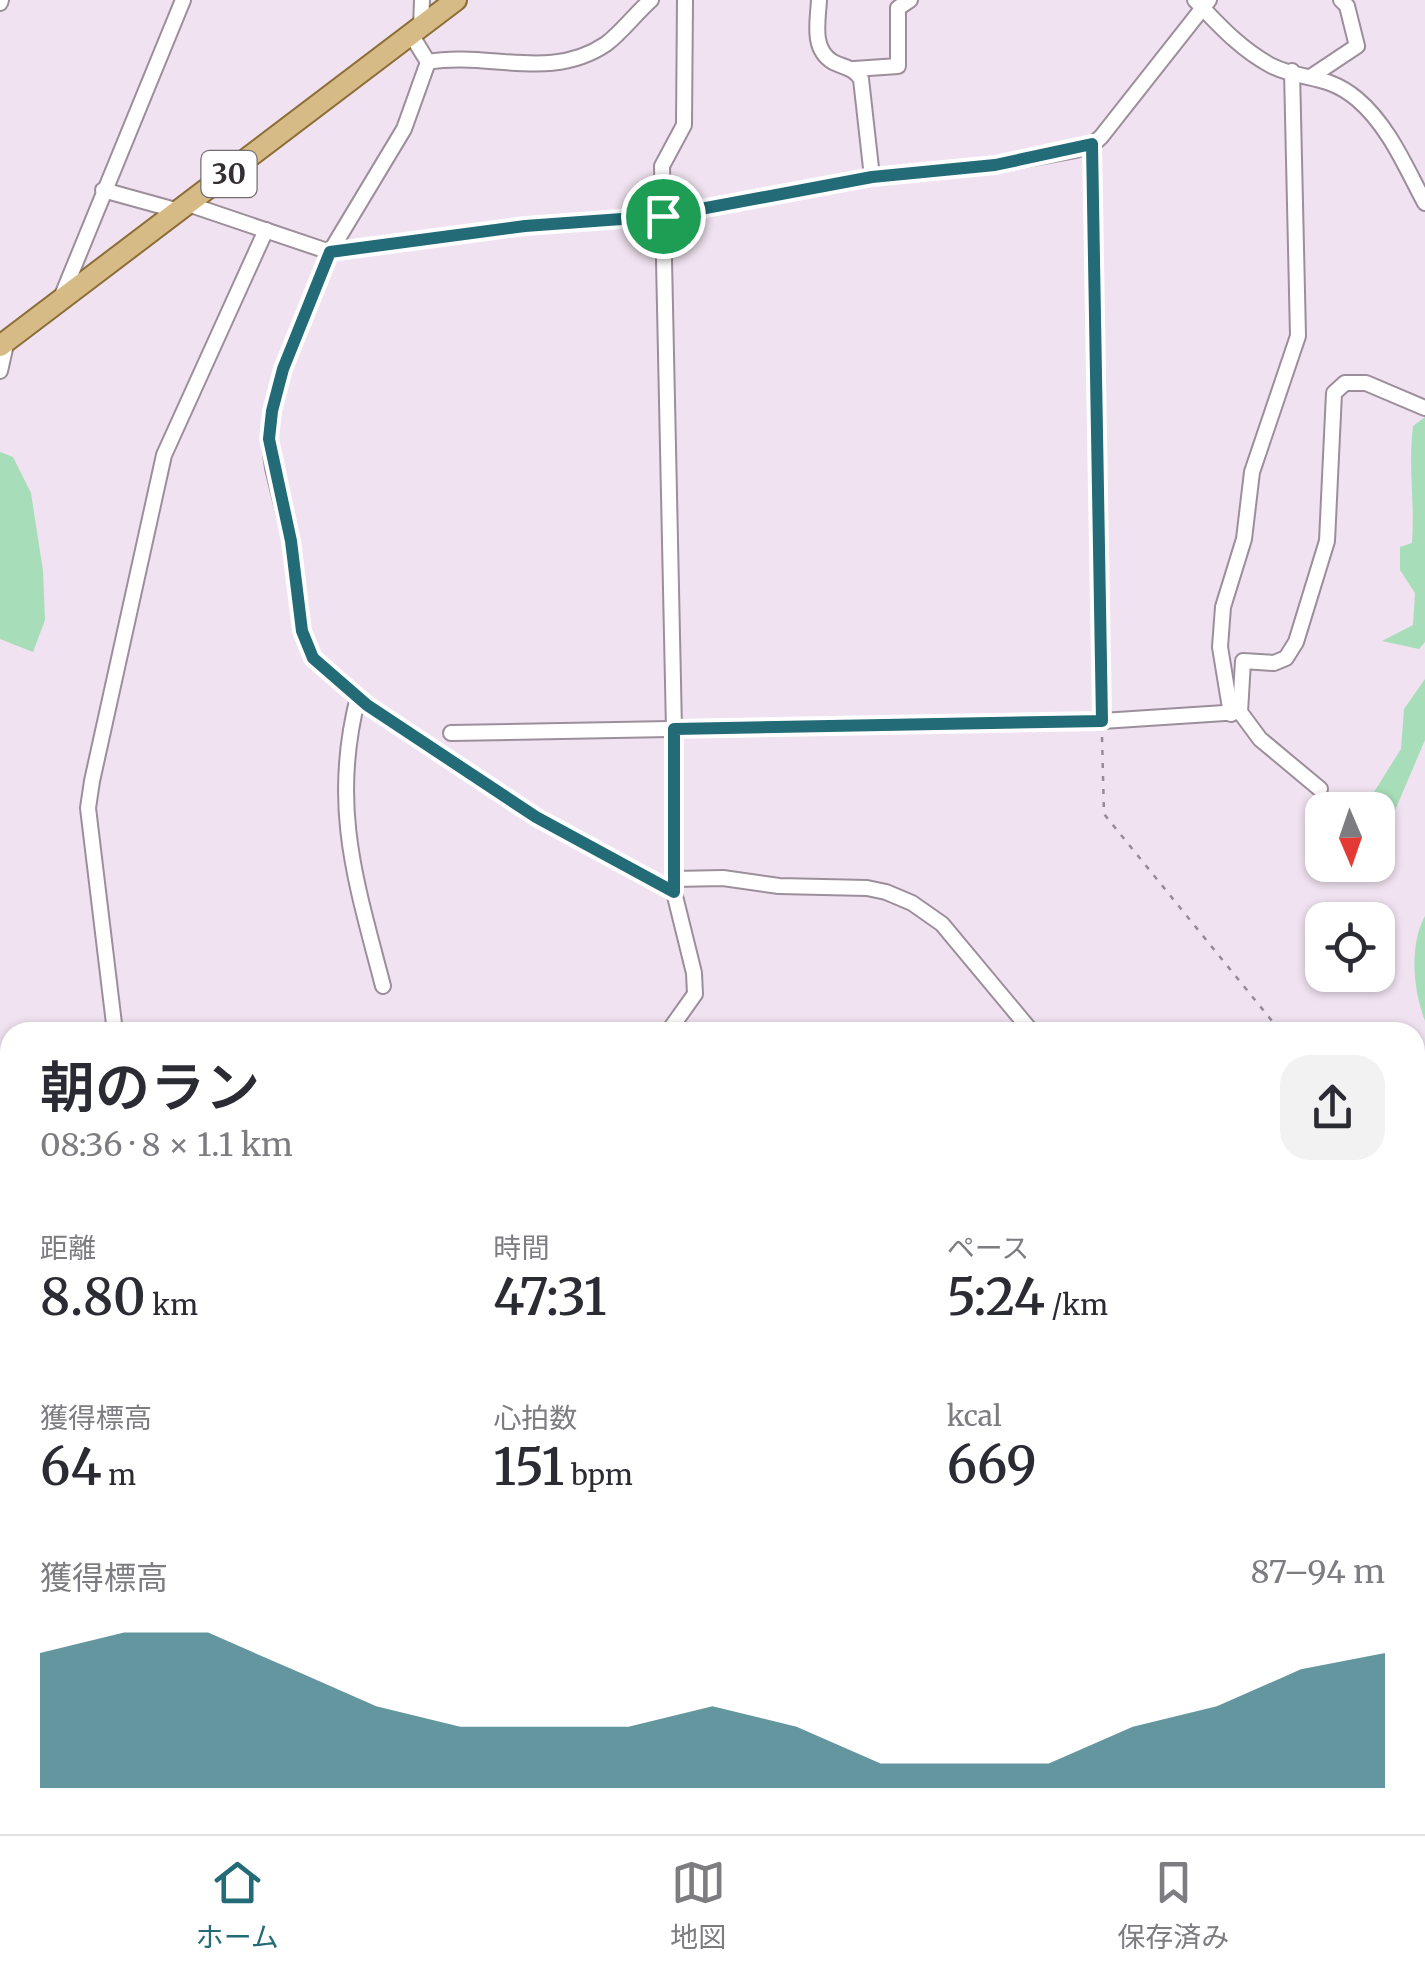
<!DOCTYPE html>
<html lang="ja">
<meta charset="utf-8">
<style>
:root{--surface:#fff;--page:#f2f2f3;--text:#2b2b33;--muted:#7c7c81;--line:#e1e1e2;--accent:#236b77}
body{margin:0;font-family:Merriweather,"Noto Sans JP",serif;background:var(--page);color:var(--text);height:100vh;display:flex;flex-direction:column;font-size:38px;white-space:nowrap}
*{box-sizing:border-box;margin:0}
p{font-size:32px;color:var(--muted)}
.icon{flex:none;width:55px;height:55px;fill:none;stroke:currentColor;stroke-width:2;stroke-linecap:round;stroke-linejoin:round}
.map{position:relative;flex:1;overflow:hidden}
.side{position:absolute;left:0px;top:1022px;width:1425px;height:812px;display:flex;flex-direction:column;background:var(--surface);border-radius:30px 30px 0 0;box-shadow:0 2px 8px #0004}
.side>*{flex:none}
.needle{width:65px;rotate:178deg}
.tools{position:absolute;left:1305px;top:792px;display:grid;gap:20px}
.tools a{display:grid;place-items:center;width:90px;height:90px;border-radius:20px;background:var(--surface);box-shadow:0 2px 8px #0004;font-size:50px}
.pin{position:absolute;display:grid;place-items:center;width:85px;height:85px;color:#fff;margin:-42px;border:5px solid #fff;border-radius:50%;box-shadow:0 2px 10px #0007}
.round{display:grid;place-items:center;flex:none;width:105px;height:105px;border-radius:30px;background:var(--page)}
.head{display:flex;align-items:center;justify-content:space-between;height:170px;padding:0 40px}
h1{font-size:55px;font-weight:600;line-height:75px}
.stats{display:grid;grid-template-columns:repeat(3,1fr);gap:15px;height:170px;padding:10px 40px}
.stats div{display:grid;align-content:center}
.stats b{font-size:50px;font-weight:600}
.stats small{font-size:28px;font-weight:400}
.stats p{font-size:28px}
.chart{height:280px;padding:20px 40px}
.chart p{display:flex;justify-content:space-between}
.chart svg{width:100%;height:180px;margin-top:10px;fill:var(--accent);opacity:.7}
.tabs{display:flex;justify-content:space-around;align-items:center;height:140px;border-top:2px solid var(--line);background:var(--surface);font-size:28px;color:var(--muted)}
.tabs a{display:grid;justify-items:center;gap:5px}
.tabs .selected{color:var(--accent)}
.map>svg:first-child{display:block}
.green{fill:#a7ddb8}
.water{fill:#67c9d3}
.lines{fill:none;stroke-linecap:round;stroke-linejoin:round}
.minor-casing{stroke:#9c8f9b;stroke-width:18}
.primary-casing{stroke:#8c6d36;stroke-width:24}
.path{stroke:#958b95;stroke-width:2.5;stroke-dasharray:5 8;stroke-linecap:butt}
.minor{stroke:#fff;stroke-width:14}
.primary{stroke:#d6bb87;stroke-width:20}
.route-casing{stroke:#fff;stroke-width:20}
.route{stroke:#236b77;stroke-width:12}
.labels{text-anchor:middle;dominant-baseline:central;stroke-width:8;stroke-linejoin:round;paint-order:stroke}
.shield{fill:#fff;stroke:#726d71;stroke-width:2.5}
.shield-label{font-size:28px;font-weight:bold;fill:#352f34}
</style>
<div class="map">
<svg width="1425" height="1834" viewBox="0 0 1425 1834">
<rect width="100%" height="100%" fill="#f0e2f0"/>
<!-- green -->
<g class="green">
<path d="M1425,417V642L1419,649L1382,641L1413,625L1415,593L1400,570V547L1412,543C1415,502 1408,468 1413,426Z"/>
<path d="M0,452L13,457L31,493L43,571L45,620L33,652L0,639Z"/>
<path d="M1425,679V740L1393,815L1374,792L1401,749L1404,709Z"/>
<path d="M1425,916V1021C1413,990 1409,945 1425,916Z"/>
<rect x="1415" y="1574" width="10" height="42"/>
</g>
<!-- water -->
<path class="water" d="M160,1825H373L367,1834H173Z"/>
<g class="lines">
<defs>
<g id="minor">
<path d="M819,0C818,21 811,49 833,62C845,68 853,67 861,79L872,177"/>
<path d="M1195,0C1218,24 1241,50 1272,66C1302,81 1326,73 1357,99C1389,126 1406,168 1425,203"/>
<path d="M0,3L1,0"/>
<path d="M421,29L422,0"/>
<path d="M412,36L428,62L404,129L330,252L283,369L272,411L269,439L273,468L291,541L302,631L313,658L367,705L536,817L674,892L694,973L695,994L668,1032"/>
<path d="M428,62C488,51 550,82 606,44C622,32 636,13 651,0"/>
<path d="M854,69L898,66V8L910,0"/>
<path d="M1312,76L1357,46L1347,6L1341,0"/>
<path d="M1092,145L1102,721"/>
<path d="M103,190L179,211"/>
<path d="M188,204L330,252L525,226L663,216L872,177L995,165L1076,150L1092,145L1101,137L1209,0"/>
<path d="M61,298L183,0"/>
<path d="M0,371L7,340"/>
<path d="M358,697C330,806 356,882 383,986"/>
<path d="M1231,714L1220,647L1223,607L1244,539L1252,472L1298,336L1292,71"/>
<path d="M451,733L1102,721L1240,712"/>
<path d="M1320,789L1260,739L1240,712L1243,661L1274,663L1286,658L1296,642L1327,541L1334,393L1345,383H1366L1425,408"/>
<path d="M674,879L723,878L779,886L867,888L886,892L912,903L942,924L1032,1032"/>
<path d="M674,892V729L662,166L684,125L685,0"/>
<path d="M115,1032L88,808L92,781L164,455L266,230"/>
<path d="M10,1115L7,1129L10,1146"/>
<path d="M0,1220L10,1221"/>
<path d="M0,1524L10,1426"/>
<path d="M0,1653L10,1750"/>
<path d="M0,1800L10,1798"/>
<path d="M20,1825L21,1834"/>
<path d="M715,1825L724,1834"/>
<path d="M746,1825L752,1834"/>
<path d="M1305,1825L1310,1834"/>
<path d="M702,1834L704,1825"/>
</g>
<path id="primary" d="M0,346L456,0"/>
</defs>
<!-- minor casing -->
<use href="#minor" class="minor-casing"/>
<!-- primary casing -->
<use href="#primary" class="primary-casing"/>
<!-- path -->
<path class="path" d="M1102,737L1104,814L1281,1032"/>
<!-- minor -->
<use href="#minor" class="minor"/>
<!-- primary -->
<use href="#primary" class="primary"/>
</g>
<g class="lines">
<defs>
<path id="route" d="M1092,144L1102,721L674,729V892L536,817L367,705L313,658L302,631L291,541L269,439L272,411L283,369L330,252L525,226L663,216L872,177L995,165Z"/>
</defs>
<!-- route casing -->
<use href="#route" class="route-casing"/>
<!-- route -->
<use href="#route" class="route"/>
</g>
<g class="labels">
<!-- shield labels -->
<rect class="shield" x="201.5" y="151" width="55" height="46" rx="8"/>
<g class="shield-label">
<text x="229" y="174">30</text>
</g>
</g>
</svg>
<div class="tools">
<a><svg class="needle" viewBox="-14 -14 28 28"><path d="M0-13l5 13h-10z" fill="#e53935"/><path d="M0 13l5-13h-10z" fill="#7c7c81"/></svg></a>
<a><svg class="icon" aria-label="locate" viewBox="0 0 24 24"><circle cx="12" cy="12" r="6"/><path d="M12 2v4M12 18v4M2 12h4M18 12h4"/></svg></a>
</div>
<div class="pin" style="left:663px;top:216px;background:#1e9e55"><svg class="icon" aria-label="arrive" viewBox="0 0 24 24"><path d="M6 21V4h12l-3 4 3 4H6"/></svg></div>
<section class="side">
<div class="head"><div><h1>朝のラン</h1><p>08:36 · 8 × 1.1 km</p></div><a class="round"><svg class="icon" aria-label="share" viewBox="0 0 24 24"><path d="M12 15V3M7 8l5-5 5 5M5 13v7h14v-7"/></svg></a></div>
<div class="stats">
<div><p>距離</p><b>8.80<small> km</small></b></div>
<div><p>時間</p><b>47:31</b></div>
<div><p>ペース</p><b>5:24<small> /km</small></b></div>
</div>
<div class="stats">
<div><p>獲得標高</p><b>64<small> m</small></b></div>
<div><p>心拍数</p><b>151<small> bpm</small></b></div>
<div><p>kcal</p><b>669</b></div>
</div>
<div class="chart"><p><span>獲得標高</span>87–94 m</p>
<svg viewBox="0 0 160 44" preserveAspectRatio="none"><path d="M0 44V11L10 6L20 6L30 15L40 24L50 29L60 29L70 29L80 24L90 29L100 38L110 38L120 38L130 29L140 24L150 15L160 11V44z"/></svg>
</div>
</section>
</div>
<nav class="tabs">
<a class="selected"><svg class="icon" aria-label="home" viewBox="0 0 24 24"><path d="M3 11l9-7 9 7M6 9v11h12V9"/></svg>ホーム</a>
<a><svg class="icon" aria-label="map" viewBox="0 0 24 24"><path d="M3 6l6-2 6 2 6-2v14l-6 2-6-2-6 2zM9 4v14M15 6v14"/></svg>地図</a>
<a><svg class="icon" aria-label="saved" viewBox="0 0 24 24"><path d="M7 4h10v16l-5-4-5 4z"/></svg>保存済み</a>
</nav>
